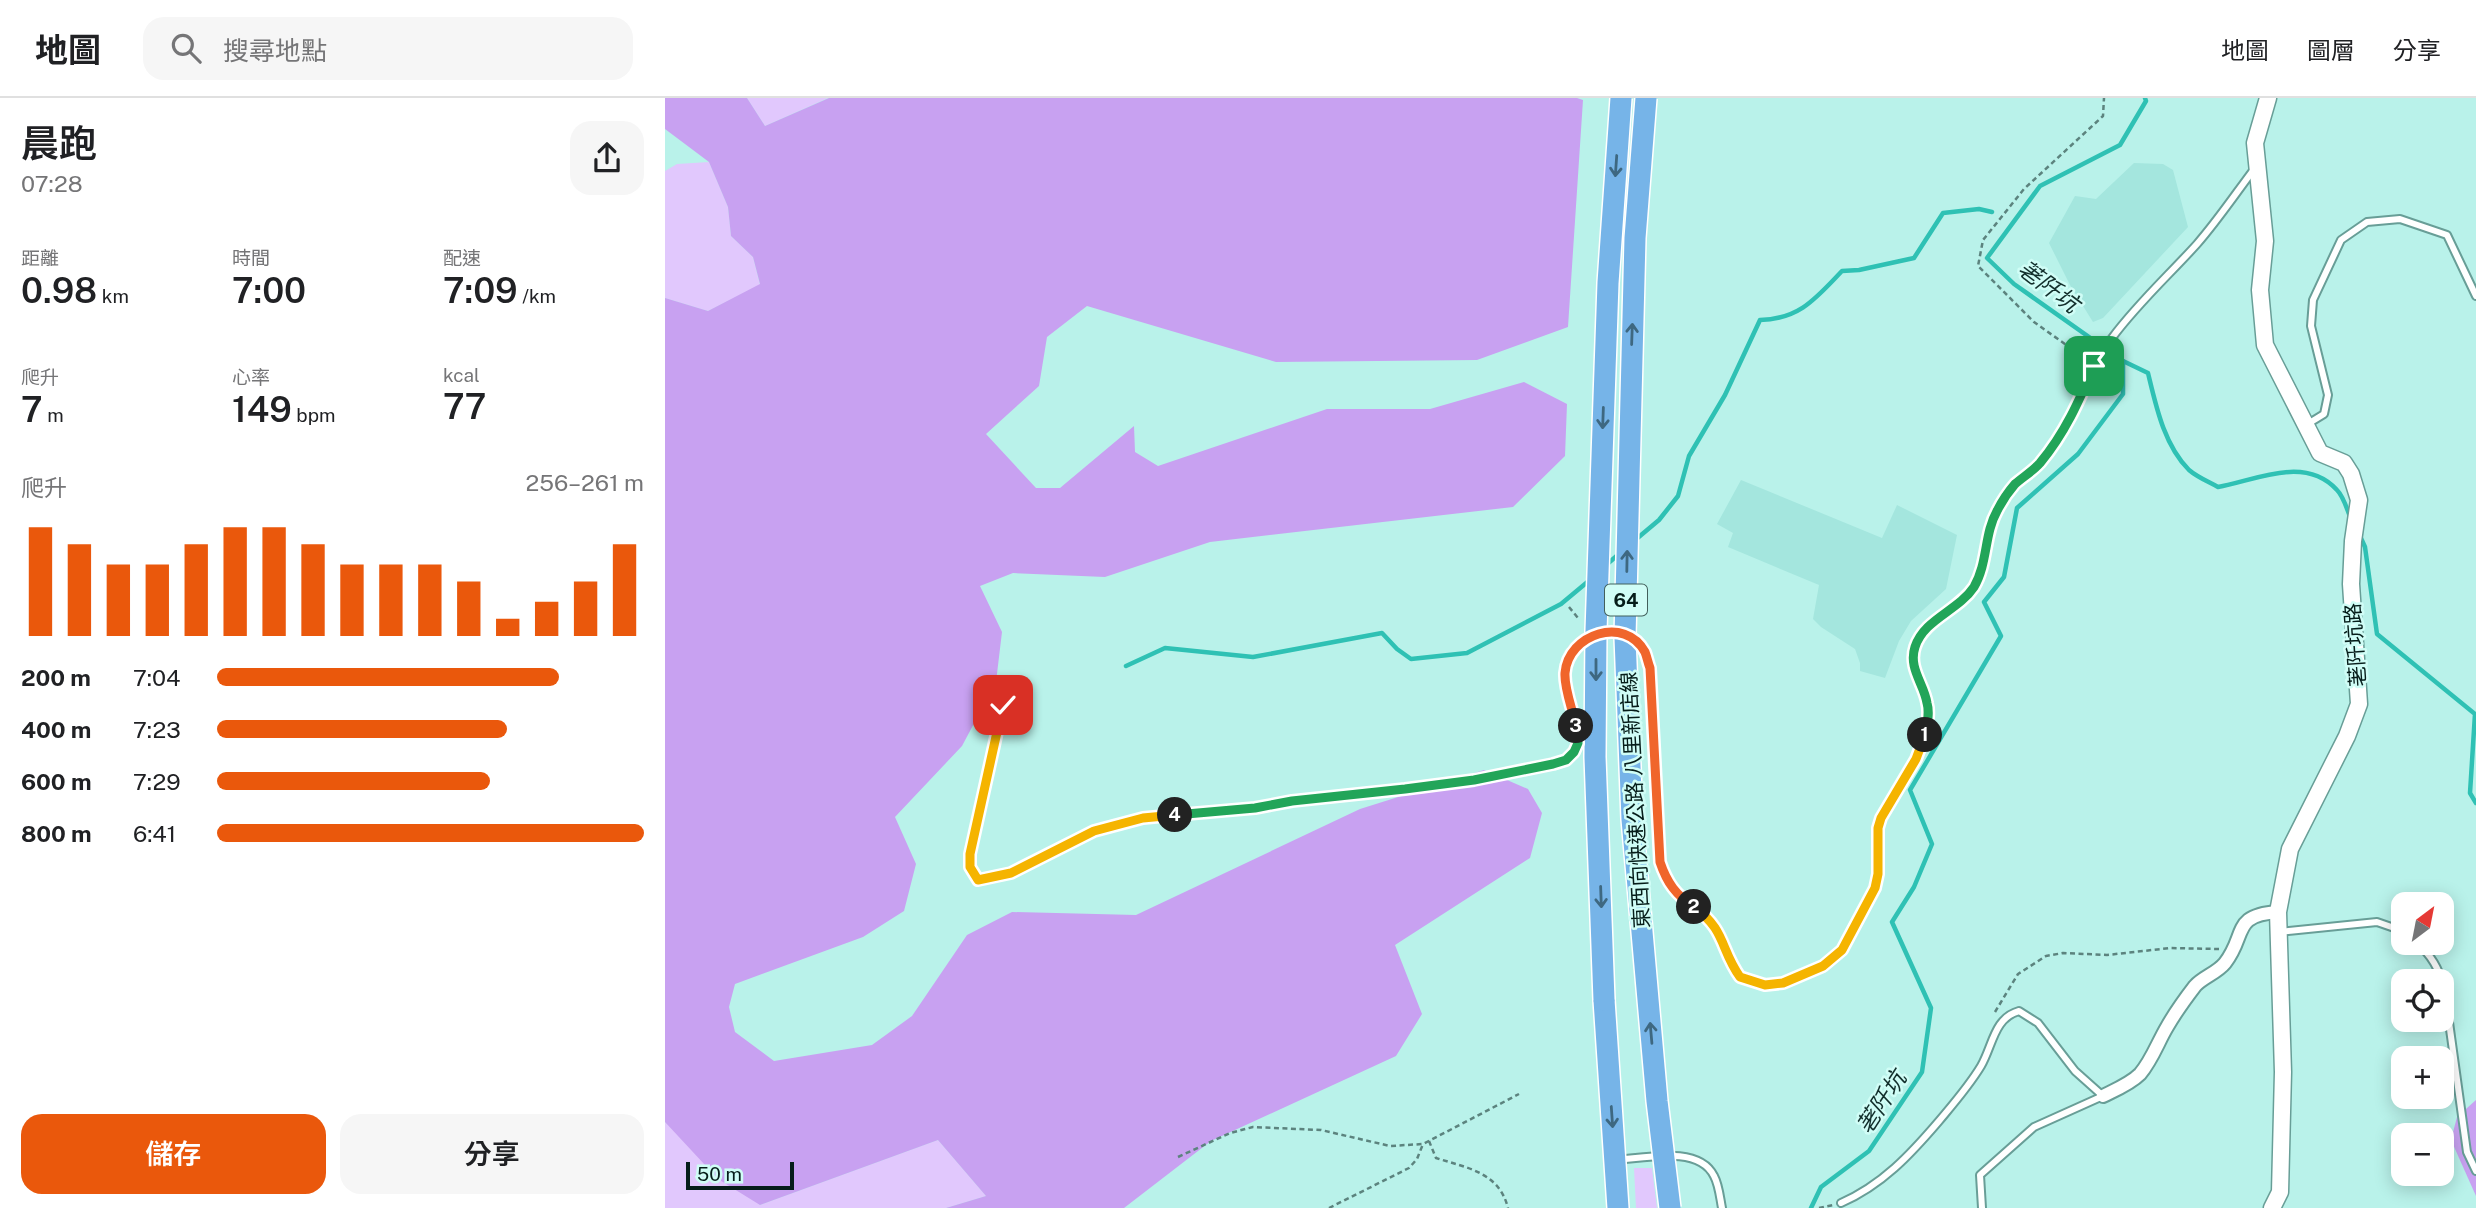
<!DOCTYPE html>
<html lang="zh-TW">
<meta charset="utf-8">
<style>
:root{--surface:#fff;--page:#f6f6f6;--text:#202124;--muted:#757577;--line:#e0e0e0;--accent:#ea580c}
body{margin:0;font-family:"Public Sans","Noto Sans TC",sans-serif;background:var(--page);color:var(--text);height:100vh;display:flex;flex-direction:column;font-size:26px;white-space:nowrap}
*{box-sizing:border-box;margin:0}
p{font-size:23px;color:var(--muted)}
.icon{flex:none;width:38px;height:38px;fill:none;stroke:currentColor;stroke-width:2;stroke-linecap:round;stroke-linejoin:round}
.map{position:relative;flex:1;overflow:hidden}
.panel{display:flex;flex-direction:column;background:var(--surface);width:665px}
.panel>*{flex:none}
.needle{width:46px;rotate:32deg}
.fabs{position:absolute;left:1726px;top:794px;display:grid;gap:14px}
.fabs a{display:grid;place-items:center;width:63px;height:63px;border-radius:14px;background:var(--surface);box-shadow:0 4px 18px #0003;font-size:35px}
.scale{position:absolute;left:21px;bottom:18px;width:108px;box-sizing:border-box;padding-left:7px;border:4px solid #061d1a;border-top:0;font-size:19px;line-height:24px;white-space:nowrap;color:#061d1a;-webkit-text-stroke:5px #d0fdf6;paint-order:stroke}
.pin{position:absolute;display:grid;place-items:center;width:60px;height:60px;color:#fff;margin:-30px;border-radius:14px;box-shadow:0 4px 10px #0006}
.km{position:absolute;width:35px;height:35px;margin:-18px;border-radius:50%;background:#222;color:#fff;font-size:19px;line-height:35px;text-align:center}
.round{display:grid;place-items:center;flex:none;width:74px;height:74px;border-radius:21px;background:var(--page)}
.head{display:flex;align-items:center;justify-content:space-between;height:119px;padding:0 21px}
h1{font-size:38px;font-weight:600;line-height:52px}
.figures{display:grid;grid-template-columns:repeat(3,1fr);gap:10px;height:119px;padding:7px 21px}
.figures div{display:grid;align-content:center}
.figures b{font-size:35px;font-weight:600}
.figures small{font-size:19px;font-weight:400}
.figures p{font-size:19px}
.chart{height:196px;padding:14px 21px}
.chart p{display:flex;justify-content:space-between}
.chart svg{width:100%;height:126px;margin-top:7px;stroke:var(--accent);stroke-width:6}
.cta{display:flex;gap:14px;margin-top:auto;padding:14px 21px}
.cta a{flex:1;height:80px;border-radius:21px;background:var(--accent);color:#fff;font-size:28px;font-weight:600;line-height:80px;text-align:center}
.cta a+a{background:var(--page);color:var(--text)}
ul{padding:0 21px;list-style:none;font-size:23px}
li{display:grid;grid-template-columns:112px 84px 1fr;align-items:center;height:52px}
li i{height:18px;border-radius:9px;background:var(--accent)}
header{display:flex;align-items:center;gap:42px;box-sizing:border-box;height:98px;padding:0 35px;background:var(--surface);border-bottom:2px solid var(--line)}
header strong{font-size:33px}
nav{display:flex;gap:38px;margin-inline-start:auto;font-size:24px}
.search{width:490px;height:63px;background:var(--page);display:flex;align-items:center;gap:18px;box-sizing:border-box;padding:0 24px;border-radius:21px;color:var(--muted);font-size:26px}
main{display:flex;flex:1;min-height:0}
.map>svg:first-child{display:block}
.built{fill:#a4e6de}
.green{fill:#e1c8fd}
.forest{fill:#c8a1f1}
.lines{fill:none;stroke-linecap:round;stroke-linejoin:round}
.stream{stroke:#2fc1b4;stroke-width:4.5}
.service-casing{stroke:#689e97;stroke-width:10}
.minor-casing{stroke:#689e97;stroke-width:16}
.tertiary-casing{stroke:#689e97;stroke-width:19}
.trunk-casing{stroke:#fff;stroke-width:24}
.path{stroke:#5c837e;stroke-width:2.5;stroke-dasharray:5 3.5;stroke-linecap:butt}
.service{stroke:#fff;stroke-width:6}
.minor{stroke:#fff;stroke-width:12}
.tertiary{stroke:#fff;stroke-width:16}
.trunk{stroke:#76b4e8;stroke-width:21}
.trunk-bridge-casing{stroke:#fff;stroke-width:24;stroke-linecap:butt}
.trunk-bridge{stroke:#76b4e8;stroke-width:21}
.oneway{stroke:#3e6881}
.split-1-casing{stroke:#fff;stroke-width:14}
.split-2-casing{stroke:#fff;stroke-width:14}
.split-3-casing{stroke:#fff;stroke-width:14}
.split-4-casing{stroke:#fff;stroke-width:14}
.split-5-casing{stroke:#fff;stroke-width:14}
.split-1{stroke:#22a559;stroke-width:9}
.split-2{stroke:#f5b400;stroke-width:9}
.split-3{stroke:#f0652b;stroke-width:9}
.split-4{stroke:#22a559;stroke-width:9}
.split-5{stroke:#f5b400;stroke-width:9}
.labels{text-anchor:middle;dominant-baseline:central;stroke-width:5;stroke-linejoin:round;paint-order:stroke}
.shield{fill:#d0fdf6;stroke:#43605c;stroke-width:2}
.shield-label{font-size:19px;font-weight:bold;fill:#061d1a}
.street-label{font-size:21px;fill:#061d1a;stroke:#d0fdf6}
.water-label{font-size:23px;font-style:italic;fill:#122f2c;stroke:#d0fdf6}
</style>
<header>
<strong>地圖</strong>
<div class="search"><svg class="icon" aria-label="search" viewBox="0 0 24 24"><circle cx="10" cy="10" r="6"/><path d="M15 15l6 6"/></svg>搜尋地點</div>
<nav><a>地圖</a><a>圖層</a><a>分享</a></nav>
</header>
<main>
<section class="panel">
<div class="head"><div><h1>晨跑</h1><p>07:28</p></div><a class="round"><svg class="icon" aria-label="share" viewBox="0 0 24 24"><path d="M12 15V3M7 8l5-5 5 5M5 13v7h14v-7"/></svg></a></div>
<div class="figures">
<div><p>距離</p><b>0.98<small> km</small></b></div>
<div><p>時間</p><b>7:00</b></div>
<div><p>配速</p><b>7:09<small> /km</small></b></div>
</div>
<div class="figures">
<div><p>爬升</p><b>7<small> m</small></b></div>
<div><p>心率</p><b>149<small> bpm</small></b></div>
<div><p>kcal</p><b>77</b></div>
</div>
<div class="chart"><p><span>爬升</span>256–261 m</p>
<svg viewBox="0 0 160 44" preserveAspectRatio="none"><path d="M5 44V6M15 44V12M25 44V19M35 44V19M45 44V12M55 44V6M65 44V6M75 44V12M85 44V19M95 44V19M105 44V19M115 44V25M125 44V38M135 44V32M145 44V25M155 44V12"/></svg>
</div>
<ul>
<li><b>200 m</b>7:04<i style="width:80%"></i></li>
<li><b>400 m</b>7:23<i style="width:68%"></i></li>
<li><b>600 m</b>7:29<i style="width:64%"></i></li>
<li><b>800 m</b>6:41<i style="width:100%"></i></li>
</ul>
<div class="cta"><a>儲存</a><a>分享</a></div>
</section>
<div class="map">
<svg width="1811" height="1110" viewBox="0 0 1811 1110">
<rect width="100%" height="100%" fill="#b9f2ea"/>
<!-- built -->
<g class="built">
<path d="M1469,65L1498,66L1508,72L1523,129L1438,220L1428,224L1405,187L1384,145L1410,98L1431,101Z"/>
<path d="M1076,382L1217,440L1232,407L1292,437L1281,491L1246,523L1234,543L1220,580L1195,573V565L1190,551L1156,529L1148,521L1154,487L1063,449L1068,435L1052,426Z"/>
</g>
<!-- green -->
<g class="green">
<path d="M82,0H163L100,28Z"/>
<path d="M44,64L63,109L66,138L88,159L95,187L43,213L0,200V73L12,66Z"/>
<path d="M0,1024L95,1107L273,1042L321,1098L281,1110H0Z"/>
<path d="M969,1070H987L992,1110H971Z"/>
</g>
<!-- forest -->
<g class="forest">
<path d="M0,0H82L100,28L164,0H912L918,2L903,229L812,262L611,264L422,208L382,239L374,288L321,336L371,390H395L469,328L470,354L493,368L662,311H765L859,284L902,306L900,358L848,409L545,444L440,479L348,475L315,488L337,534L331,584L297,648L230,719L251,766L239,813L198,839L70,886L64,909L70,934L109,963L207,947L247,918L302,837L347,814L471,817L695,711L819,672L863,691L877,715L865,760L730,847L757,916L731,958L546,1043L459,1110H281L321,1098L273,1042L95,1107L53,1081L0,1024V200L43,213L95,186L88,159L66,138L63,109L44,64L0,31Z"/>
<path d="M1811,1002V1098L1786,1042L1792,1019Z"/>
</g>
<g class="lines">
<!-- stream -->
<g class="stream">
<path d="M1458,263L1483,275C1491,308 1499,347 1524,372C1532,379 1544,384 1553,389C1592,382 1640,357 1672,392C1679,399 1682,412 1686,421"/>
<path d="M1695,438L1700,449L1712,536L1810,616L1805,695L1811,705"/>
<path d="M969,443L994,422L1013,398L1024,358L1060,297L1095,222C1135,221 1151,200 1177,173L1194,172L1249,160L1278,115L1314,111L1327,114"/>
<path d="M940,468L955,455"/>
<path d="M461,568L500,550L588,559L717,535L732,551L746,561L802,555L896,506L926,481"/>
<path d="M1146,1110L1156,1089L1204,1053L1257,974L1266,910L1227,824L1249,789L1267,746L1245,692L1336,538L1319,504L1339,479L1352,410L1413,356L1458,296V263L1349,186L1322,160L1375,88L1455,47L1481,3L1480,0"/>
</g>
<defs>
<g id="service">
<path d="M1641,327L1659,316L1663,297L1646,228L1648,202L1676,142L1702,124L1735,121L1782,137L1811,198"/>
<path d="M352,585L338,607L305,756V769L313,782L346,775L429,733L478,720L590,710L627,703L740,691L809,682L901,662C904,659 907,658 909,655C930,624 864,557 933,536C945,532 959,535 969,542C979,549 982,559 985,570L995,764C1009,805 1025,798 1048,825C1061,841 1064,863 1075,879L1100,886L1118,885L1159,868L1177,852L1210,790L1213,776V730L1216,720C1232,683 1265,654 1263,610C1262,586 1240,569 1252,545C1264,520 1293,512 1308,490C1326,461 1320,431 1339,401C1348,387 1362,379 1373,367C1381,358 1388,348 1395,338C1417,308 1424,270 1447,240C1472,206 1504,177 1532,146C1553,122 1571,95 1590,70"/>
<path d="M1614,834L1712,824L1738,833"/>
<path d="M1752,845C1767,858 1773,870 1779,888L1802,1054L1811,1073"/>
<path d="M952,1062C980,1060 1034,1047 1049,1078C1054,1087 1055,1100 1057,1110"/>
<path d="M1176,1105C1217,1087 1245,1057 1274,1023C1289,1005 1304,988 1316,968C1328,947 1329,920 1354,913L1373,925L1410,973L1438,998L1369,1029L1315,1077L1317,1110"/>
</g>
<path id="minor" d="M1438,998C1450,992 1465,986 1475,976C1487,962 1493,944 1502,929C1510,915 1520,901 1530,888C1538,879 1552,875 1560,865C1582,837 1566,817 1613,814"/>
<path id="tertiary" d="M1603,0L1590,45L1600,143L1595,192L1600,247L1655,355L1679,365L1686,376L1694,402L1688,443L1686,486L1694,606L1682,638L1625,751L1613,814L1618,974L1615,1094L1607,1110"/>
<path id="trunk" d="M939,902L953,1110"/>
</defs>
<!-- service casing -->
<use href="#service" class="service-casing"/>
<!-- minor casing -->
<use href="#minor" class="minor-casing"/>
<!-- tertiary casing -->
<use href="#tertiary" class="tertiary-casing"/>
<!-- trunk casing -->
<use href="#trunk" class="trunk-casing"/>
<!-- path -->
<g class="path">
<path d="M1421,261L1369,224L1313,168L1318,142L1359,91L1438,18L1439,0"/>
<path d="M904,509L913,520"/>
<path d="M1330,914L1353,876L1381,858L1398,855L1442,857L1505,850L1554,851"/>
<path d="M764,1043L771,1060C802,1070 834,1074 843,1110"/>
<path d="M513,1059L565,1035L588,1029L656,1032L725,1048L758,1046L854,996"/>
<path d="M664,1110L744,1070L752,1061L758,1046"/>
<path d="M1154,1110L1168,1107"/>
</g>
<!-- service -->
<use href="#service" class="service"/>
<!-- minor -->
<use href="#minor" class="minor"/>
<!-- tertiary -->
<use href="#tertiary" class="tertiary"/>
<!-- trunk -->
<use href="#trunk" class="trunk"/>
<defs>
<g id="trunk-bridge">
<path d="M981,0L970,140L960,539L967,721L992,1003L1005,1110"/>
<path d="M939,902L930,659L931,533L943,185L956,0"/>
</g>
</defs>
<!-- trunk-bridge casing -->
<use href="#trunk-bridge" class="trunk-bridge-casing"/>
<!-- trunk-bridge -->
<use href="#trunk-bridge" class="trunk-bridge"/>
</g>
<!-- one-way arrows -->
<defs><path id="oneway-shaft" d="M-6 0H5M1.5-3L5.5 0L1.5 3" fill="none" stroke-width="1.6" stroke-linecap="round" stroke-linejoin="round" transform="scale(1.75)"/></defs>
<g class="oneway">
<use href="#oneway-shaft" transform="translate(951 68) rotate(94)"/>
<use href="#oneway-shaft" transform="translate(967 236) rotate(-88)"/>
<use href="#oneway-shaft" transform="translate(938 320) rotate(92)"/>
<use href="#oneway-shaft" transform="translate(962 463) rotate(-89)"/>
<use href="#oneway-shaft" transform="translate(931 572) rotate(90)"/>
<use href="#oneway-shaft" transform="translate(936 799) rotate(88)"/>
<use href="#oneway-shaft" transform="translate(986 935) rotate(-95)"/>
<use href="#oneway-shaft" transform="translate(947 1019) rotate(86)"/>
</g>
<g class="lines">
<defs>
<path id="split-1" d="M1260,637C1262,627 1265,615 1262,605C1259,586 1243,570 1250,549C1259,521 1293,513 1309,489C1323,465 1319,436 1332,413C1337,403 1343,394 1350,386C1358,379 1368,373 1375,365C1400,335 1414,303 1429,268"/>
<path id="split-2" d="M1029,809C1061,832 1055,851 1075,879L1100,887L1118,885L1158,868L1177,852L1210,790L1213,776V730L1216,720L1251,661L1260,637"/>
<path id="split-3" d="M911,628C908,612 899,591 900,575C903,536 960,517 980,554C982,559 983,565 985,570L995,764C1002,785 1011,797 1029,809"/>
<path id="split-4" d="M510,717L590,710L627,703L740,691L809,682L888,666L901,662L909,654L913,645L911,628"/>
<path id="split-5" d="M338,607L305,756V769L313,782L346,775L429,733L478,720L510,717"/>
</defs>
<!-- split-1 casing -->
<use href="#split-1" class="split-1-casing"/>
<!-- split-2 casing -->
<use href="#split-2" class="split-2-casing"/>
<!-- split-3 casing -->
<use href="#split-3" class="split-3-casing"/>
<!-- split-4 casing -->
<use href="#split-4" class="split-4-casing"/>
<!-- split-5 casing -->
<use href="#split-5" class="split-5-casing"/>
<!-- split-1 -->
<use href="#split-1" class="split-1"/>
<!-- split-2 -->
<use href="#split-2" class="split-2"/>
<!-- split-3 -->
<use href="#split-3" class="split-3"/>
<!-- split-4 -->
<use href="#split-4" class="split-4"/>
<!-- split-5 -->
<use href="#split-5" class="split-5"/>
</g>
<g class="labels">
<!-- shield labels -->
<rect class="shield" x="940" y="486.5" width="42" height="31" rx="5"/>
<g class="shield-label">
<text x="961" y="502">64</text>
</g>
<!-- street labels -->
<g class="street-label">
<text transform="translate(1690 547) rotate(-94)">荖阡坑路</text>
<text transform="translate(970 702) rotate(-93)">東西向快速公路 八里新店線</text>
</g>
<!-- water labels -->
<g class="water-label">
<text transform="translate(1384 188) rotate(37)">荖阡坑</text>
<text transform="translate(1216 1004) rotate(-57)">荖阡坑</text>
</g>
</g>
</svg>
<div class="fabs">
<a><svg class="needle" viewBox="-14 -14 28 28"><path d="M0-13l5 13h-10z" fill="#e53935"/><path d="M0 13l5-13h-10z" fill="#757577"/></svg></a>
<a><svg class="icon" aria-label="locate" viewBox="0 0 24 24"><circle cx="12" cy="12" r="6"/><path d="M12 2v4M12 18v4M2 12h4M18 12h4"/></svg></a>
<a>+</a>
<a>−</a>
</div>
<div class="scale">50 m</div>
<div class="pin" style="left:1429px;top:268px;background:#1e9e55"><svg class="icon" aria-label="arrive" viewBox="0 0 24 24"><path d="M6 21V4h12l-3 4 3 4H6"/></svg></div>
<div class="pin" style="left:338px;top:607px;background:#d93025"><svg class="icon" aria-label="check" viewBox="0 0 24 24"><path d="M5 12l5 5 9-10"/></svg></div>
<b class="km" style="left:1260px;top:637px">1</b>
<b class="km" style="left:1029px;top:809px">2</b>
<b class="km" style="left:911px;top:628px">3</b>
<b class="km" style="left:510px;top:717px">4</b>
</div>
</main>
